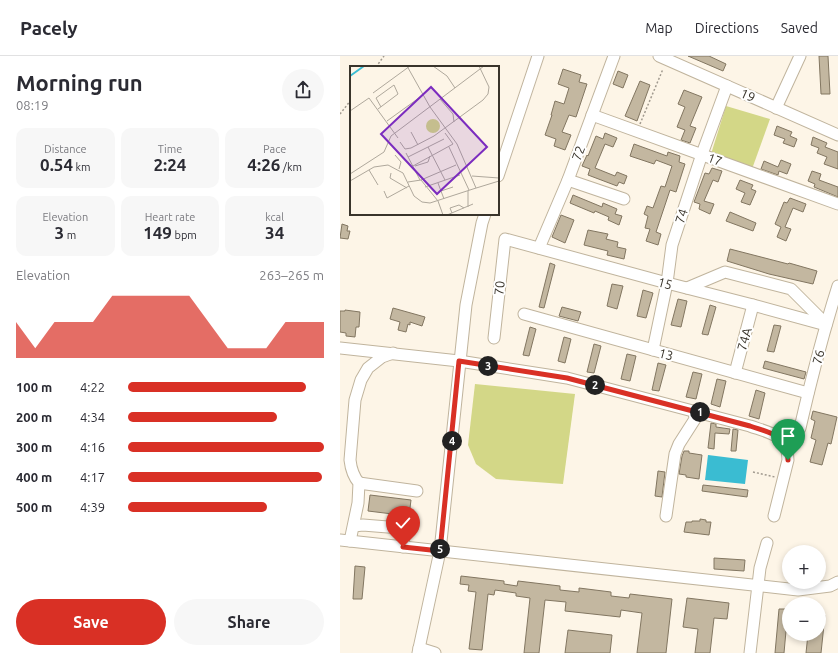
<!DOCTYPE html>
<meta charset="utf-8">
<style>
:root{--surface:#fff;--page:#f7f7f7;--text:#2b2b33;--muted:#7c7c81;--line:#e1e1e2;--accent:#d93025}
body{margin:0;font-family:Ubuntu,sans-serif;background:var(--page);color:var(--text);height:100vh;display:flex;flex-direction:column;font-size:15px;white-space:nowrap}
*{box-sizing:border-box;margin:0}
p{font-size:13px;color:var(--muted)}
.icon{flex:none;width:22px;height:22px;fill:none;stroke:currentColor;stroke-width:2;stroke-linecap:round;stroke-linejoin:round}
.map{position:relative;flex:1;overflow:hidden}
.side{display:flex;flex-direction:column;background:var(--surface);width:340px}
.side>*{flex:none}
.buttons{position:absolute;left:442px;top:489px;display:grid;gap:8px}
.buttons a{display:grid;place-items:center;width:44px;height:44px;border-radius:50%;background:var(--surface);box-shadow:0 2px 6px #0003;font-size:20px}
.pin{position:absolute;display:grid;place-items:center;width:34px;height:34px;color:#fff;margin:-41px -17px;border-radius:50% 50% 50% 0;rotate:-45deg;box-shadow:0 0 4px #0007}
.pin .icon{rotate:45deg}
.km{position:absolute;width:20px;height:20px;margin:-10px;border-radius:50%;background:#222;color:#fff;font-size:11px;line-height:20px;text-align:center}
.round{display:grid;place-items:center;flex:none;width:42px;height:42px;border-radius:21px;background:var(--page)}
.head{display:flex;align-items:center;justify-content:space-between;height:68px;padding:0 16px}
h1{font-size:22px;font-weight:600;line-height:30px}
.metrics{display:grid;grid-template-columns:repeat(3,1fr);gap:6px;height:68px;padding:4px 16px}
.metrics div{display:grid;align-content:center;border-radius:10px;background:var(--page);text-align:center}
.metrics b{font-size:17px;font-weight:600}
.metrics small{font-size:11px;font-weight:400}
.metrics p{font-size:11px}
.chart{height:112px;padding:8px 16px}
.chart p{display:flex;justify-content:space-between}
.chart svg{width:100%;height:72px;margin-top:4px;fill:var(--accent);opacity:.7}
.primary-button{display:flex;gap:8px;margin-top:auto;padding:8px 16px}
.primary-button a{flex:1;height:46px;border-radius:24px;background:var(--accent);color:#fff;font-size:16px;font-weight:600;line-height:46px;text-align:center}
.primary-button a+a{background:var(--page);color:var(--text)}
ul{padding:0 16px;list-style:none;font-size:13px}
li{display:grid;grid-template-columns:64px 48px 1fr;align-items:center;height:30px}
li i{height:10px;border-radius:5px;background:var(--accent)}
header{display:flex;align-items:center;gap:24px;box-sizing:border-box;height:56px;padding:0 20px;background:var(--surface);border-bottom:1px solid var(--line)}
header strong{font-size:19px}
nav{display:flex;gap:22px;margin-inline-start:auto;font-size:14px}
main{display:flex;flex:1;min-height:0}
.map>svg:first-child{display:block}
.green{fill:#d3d787}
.water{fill:#3abcd2}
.building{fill:#c3b7a0;stroke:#827661}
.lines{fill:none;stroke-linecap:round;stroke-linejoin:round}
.minor-casing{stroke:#c0b49d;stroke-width:13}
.path{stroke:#a19a8f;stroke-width:1.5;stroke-dasharray:2 2;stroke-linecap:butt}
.minor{stroke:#fff;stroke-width:11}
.route-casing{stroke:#fff;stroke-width:8}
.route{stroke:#d93025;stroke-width:5}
.labels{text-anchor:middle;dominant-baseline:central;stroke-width:4;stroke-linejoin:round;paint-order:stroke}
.street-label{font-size:13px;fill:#39342b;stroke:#fff}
.inset-river{fill:none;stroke:#3abcd2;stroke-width:2}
.inset-road{fill:none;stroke:#afa89c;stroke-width:1}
.view{fill:#7b2cbf;fill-opacity:0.15;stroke:#7b2cbf;stroke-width:2}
.inset-edge{fill:none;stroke:#39342b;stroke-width:2}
</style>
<header>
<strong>Pacely</strong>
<nav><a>Map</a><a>Directions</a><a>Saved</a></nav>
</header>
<main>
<section class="side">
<div class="head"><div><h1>Morning run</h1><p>08:19</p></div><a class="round"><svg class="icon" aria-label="share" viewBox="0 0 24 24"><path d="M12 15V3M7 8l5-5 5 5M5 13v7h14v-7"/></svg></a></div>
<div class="metrics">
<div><p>Distance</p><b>0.54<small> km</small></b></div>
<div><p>Time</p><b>2:24</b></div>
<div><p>Pace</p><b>4:26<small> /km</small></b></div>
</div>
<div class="metrics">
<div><p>Elevation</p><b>3<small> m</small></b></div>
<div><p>Heart rate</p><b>149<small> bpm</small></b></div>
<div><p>kcal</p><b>34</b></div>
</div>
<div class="chart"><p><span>Elevation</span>263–265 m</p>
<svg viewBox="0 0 160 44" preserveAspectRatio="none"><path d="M0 44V22L10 38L20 22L30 22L40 22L50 6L60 6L70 6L80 6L90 6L100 22L110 38L120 38L130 38L140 22L150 22L160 22V44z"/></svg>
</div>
<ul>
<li><b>100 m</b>4:22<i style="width:91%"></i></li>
<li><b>200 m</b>4:34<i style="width:76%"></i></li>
<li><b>300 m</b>4:16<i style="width:100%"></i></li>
<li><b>400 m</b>4:17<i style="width:99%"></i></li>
<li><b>500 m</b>4:39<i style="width:71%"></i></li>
</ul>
<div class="primary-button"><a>Save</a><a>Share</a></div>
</section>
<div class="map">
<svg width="498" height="597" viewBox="0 0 498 597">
<rect width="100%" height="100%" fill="#fdf5e7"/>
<!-- green -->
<g class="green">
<path d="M386,50L430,63L412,113L371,98Z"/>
<path d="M135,328L235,338L223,428L156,423L136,408L128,389Z"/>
</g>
<!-- water -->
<path class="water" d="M368,399L408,404L405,428L365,424Z"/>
<!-- building -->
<g class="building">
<path d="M348,0H369L386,8L383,15Z"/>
<path d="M479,0H488L490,38H481Z"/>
<path d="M223,13L241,19L239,26L247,28L236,61L229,59L222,76L231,79L225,94L214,90L216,83L205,79L212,59H211L215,45L224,48L229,32L218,28Z"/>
<path d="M278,15L288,19L283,32L273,28Z"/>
<path d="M300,25L310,29L297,65L285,60Z"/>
<path d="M344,34L362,41L350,70L356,72L350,87L341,84L345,74L337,71L345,51L338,48Z"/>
<path d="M437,70L452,76L450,80L457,83L454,91L443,87L445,83L434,79Z"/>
<path d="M265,77L277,82L273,91L265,88L255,112L275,120L277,116L287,120L284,128L279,126L277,130L248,119L250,113L242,110L247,99L248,100L256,80L263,83Z"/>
<path d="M473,81L487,87L485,91L498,96V113L484,108L487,101L477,97L479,92L471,89Z"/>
<path d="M294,88L327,100L328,96L340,100L339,106L345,108L336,136L330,134L316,176L321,178L318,189L306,185L310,173L305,172L308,160L304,158L307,150L313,152L321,130L325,131L332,110L316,104L314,108L290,100Z"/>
<path d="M441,104L451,108L447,118L439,115L438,119L421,113L424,105L438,111Z"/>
<path d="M372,112L382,115L378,126L373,124L364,145L374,148L370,158L359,153L360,148L354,146L365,117L369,118Z"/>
<path d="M472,115L481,118L479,124L498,131V141L474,131L475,128L468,125Z"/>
<path d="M400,124L413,129L411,133L416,135L410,149L401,146L405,137L396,133Z"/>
<path d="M233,139L262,151L263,147L277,153L275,158L282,160L279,169L268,164L269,161L255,155L254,157L230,147Z"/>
<path d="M450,142L466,148L463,156L453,152L445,171L451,173L446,185L437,181L441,171L435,168L444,146L447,147Z"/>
<path d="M390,156L416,167L413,175L386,165Z"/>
<path d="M221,159L234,164L225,187L212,181Z"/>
<path d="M2,168L8,170L7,175H10L8,183L0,182Z"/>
<path d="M248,174L268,178L266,183L278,186L277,191L286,193L284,203L267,199L268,195L244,189Z"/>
<path d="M390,193L448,208L449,207L477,215L473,228L429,218L387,205Z"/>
<path d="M210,207L215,209L204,252L199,251Z"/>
<path d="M272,228L283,230L277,253L267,250Z"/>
<path d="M303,234L313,237L306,262L297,260Z"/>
<path d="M338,243L347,245L341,271L331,269Z"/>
<path d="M370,249L376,251L368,279L362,278Z"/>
<path d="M222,251L241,256L238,265L219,260Z"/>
<path d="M53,252L85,261L82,270L70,266V269L68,268L66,276L58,274L60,266L50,263Z"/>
<path d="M5,254L20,256L19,271H16L15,281L6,280V277L0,276V255H5Z"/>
<path d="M434,269L441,270L434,296L427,295Z"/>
<path d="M190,271L196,273L189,300L183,299Z"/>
<path d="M224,281L231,283L225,307L218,305Z"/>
<path d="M254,288L261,290L254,317L247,316Z"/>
<path d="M287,298L296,300L290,325L281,323Z"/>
<path d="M425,305L466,316L464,323L423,312Z"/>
<path d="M318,307L326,309L319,335L312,334Z"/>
<path d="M353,316L362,318L356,343L346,341Z"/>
<path d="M377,323L386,325L380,351L371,348Z"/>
<path d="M416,334L425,337L419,363L409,360Z"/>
<path d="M473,355L497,361L491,388L488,387L482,409L470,406L476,384L471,382L475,365L471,363Z"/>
<path d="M371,367L376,368V371L390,373L389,378L375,377L374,393L368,392Z"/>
<path d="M393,373L398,374L396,395H391Z"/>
<path d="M344,395H349V397L362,399L359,423L346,421V419L339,418L342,400Z"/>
<path d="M318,415L325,416L322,441L315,440Z"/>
<path d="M363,429L408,434L407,441L362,435Z"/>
<path d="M30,439L71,444L69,460L28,455Z"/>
<path d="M360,463L366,464V466H371L369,479L344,476L346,466H352V465H360Z"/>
<path d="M374,502L405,504L404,515L374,513Z"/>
<path d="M15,510L25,511L22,543H13Z"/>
<path d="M121,520L164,525V528L177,530L178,525L220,530V534L239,536V532L271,536V540L289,542L290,538L332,543L326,597H297L302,557L281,554L280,561L225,555L226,546L205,544L199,597H184L190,542L176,540V537L155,534L154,539L148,538L142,594L129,593L136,536L128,535L129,529L120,528Z"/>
<path d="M347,542L389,547L387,563L374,562L370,597H355L358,573L343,571Z"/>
<path d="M439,553H448L444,597H435Z"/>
<path d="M479,558L485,559L481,597H466L468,578H479Z"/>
<path d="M228,574L272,579L270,597H225Z"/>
</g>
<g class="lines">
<defs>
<g id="minor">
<path d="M319,0L498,79"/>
<path d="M436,52L460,0"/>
<path d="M252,59L498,148"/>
<path d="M158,120L198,0"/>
<path d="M228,124L284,143"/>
<path d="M199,192L228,124L274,0"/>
<path d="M347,232L385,216L451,233L486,268"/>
<path d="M184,258L468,337"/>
<path d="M154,282L165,183L327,227L413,249L486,269"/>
<path d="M0,292L119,305L227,322L410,370C430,377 448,379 448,404L434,460"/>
<path d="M313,294L327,227L332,189L362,98L387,30"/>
<path d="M395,317L413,249"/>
<path d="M460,372C471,324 483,277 498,230"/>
<path d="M19,427L77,435"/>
<path d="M326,460L335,398L339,388L355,363L354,355"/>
<path d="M14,470L23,469L60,472C66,477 63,484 63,491"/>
<path d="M0,484L458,534L490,530L498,526"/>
<path d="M10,485L18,447L19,427C13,420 11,413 10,404L15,344L21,324L28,312L42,301L53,297"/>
<path d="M79,592L95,597"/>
<path d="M78,597L100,495L126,249L142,167L145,158"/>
<path d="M410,597L420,512L427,487"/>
</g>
</defs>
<!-- minor casing -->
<use href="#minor" class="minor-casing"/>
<!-- path -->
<g class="path">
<path d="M36,11L44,0"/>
<path d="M0,58L11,44"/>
<path d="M300,68L323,13"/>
<path d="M413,416L435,421"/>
</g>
<!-- minor -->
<use href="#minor" class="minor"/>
</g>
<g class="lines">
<defs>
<path id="route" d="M63,491L100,495L119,305L227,322L410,370C430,377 448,378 448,404"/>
</defs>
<!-- route casing -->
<use href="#route" class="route-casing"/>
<!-- route -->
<use href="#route" class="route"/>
</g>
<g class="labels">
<!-- street labels -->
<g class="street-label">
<text transform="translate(408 39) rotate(24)">19</text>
<text transform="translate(238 97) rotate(-69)">72</text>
<text transform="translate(375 103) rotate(20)">17</text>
<text transform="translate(341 160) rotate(-72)">74</text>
<text transform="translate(325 227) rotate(15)">15</text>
<text transform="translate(159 232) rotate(-84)">70</text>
<text transform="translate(404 283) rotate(-75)">74A</text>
<text transform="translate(326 298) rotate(15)">13</text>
<text transform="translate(478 301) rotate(-75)">76</text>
</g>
</g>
<!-- overview -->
<g transform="translate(10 10)">
<rect width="149" height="149" fill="#fdf5e7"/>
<path d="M76 60a7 7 0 1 1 14 0a7 7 0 1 1-14 0Z" fill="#d3d787"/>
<path class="inset-river" d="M0,10L14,0"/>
<path class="inset-road" d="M57,0L80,41L107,78L126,122M83,0L97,10L105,22M23,27L60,0M90,33L103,48L104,56M28,43L48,28L44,19L26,32L31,41M0,45L19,32L48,72M37,55L73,29M61,66L68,79M50,76L55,83L61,82L84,70L133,34L138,28L139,21L129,0M78,81L95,114M99,81L119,124M56,87L70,114M45,89L51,96L49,103M58,91L94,73M63,100L103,78L95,67M65,100L78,96L80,90M19,104L28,119M41,107L40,112L57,122M0,108L34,86L41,70L134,0M122,110L149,112M71,114L88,135L93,149M0,115L24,101L38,99L53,107L64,130L72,136L80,137L123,123M58,116L71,114L106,99M88,117L94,133M75,121L110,109M123,123L149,115M34,125L37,132L59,120M91,125L103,121M118,125V141M102,147L100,142L109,139L114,142M97,149L123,138"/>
<path class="view" d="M81,21L137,81L87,128L31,68Z"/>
<rect width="149" height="149" class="inset-edge"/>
</g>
</svg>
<div class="buttons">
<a>+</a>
<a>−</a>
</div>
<div class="pin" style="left:448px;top:404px;background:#1e9e55"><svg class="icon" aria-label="arrive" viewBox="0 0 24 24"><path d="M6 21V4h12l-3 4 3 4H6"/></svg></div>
<div class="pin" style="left:63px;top:491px;background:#d93025"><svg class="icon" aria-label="check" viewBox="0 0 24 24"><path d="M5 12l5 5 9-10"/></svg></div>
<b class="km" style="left:360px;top:356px">1</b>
<b class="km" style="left:255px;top:329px">2</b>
<b class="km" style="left:148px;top:310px">3</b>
<b class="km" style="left:112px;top:385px">4</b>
<b class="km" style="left:100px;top:493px">5</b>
</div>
</main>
